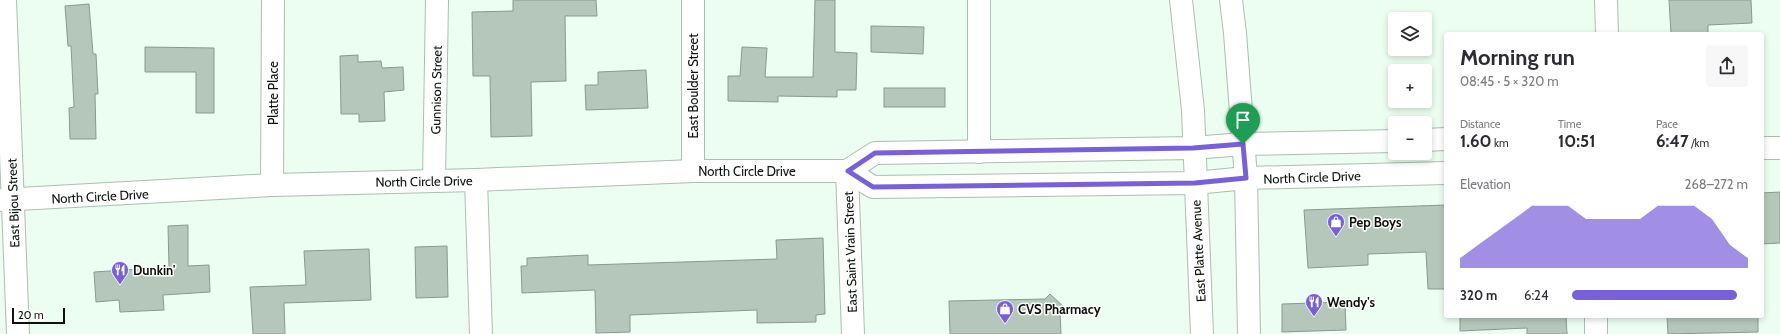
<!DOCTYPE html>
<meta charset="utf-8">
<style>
:root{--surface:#fff;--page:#f7f7f7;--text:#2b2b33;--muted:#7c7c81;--accent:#7860da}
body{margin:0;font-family:Cabin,sans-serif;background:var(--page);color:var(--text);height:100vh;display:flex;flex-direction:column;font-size:15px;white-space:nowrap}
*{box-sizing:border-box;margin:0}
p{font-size:13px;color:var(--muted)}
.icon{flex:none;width:22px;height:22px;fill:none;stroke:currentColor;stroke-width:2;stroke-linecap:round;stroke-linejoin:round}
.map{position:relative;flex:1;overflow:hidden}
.side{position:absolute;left:1444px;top:32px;width:320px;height:286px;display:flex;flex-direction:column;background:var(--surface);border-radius:4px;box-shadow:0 2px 6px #0003}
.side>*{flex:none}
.fabs{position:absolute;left:1388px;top:12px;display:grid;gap:8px}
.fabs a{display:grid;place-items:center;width:44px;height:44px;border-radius:4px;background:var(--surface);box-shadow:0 2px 6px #0003;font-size:20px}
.scale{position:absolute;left:12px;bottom:10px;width:53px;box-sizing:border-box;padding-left:4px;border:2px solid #0c120d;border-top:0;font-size:11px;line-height:14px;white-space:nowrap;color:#0c120d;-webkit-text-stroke:3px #fff;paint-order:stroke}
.pin{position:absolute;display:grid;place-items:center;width:34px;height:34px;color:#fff;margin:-41px -17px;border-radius:50% 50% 50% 0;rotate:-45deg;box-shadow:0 0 4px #0007}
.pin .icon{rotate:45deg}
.round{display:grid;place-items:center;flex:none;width:42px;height:42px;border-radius:4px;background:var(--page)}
.summary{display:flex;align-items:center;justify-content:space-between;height:68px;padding:0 16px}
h1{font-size:22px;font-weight:700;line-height:30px}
.figures{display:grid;grid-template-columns:repeat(3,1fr);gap:6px;height:68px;padding:4px 16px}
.figures div{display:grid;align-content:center}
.figures b{font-size:17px;font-weight:700}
.figures small{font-size:11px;font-weight:400}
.figures p{font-size:11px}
.chart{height:112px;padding:8px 16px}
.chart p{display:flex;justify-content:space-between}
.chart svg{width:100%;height:72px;margin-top:4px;fill:var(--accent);opacity:.7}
ul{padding:0 16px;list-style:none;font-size:13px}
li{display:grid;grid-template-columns:64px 48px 1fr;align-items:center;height:30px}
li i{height:10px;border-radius:5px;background:var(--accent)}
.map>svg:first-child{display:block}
.building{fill:#b5c7ba;stroke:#88998d}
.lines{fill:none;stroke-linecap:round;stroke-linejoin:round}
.minor-casing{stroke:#acbeb2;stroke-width:24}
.major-casing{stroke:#acbeb2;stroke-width:24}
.minor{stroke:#fff;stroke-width:22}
.major{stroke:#fff;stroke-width:22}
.route-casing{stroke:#fff;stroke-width:8}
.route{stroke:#7860da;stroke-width:5}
.labels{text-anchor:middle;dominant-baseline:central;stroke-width:3;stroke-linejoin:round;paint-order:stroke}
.street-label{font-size:13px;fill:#0c120d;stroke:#fff}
.poi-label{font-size:13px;font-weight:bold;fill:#0c120d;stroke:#fff;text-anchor:start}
</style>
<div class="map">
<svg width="1780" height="334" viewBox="0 0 1780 334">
<rect width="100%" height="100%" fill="#ecfef1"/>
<!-- building -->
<g class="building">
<path d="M513,0H596L597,16H565L566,81L531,82L532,136L491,137L490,76H473L472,12L513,11Z"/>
<path d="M815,0H835V52L857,53L856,90H837V97L778,96V102L728,101V76H740L742,47L767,48L765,77H813Z"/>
<path d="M1669,0H1751L1752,23L1708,25V34H1671Z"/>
<path d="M89,4L93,54H96L98,94H95L96,139H70L69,108L74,107L71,46H68L65,6Z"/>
<path d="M871,26L924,27L923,54L871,52Z"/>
<path d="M145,47L214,48V113H196V72H145Z"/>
<path d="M358,55V62L381,61L382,68L403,67L404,90L384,92L385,121L359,122V114H341L340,56Z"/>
<path d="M646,70L648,108L586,110L585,85H598V72Z"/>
<rect x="884" y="88" width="61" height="19"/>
<path d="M1780,192V243L1762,244V193Z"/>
<path d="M1446,205V289H1428L1426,252L1368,254V265L1308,268L1304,210Z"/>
<path d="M188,225V266L209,265L210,292L163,295L164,310L120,312L119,300L96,302L94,272L169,267L168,226Z"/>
<path d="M823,238L825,314L816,315V322L757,323V310L630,315V332L596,333L595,290L522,293L521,266H527V258L588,255V265L777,259L776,240Z"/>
<path d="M447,246L448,297L416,298L415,247Z"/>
<path d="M369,249L371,300L284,303L285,334H253L250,287L306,285L304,251Z"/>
<path d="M1050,294L1065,308L1060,313L1061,334H950L949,301L1045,299Z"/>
<path d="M1345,302L1346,330L1282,332V304Z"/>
<path d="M1460,316H1566L1567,334H1527V328L1460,331Z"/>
<path d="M1667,316H1758V332L1668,334Z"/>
</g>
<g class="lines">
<defs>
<g id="minor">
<path d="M5,0L18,334"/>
<path d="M1606,0L1607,34"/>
<path d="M979,152V0"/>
<path d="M693,171V0"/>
<path d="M847,171L853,334"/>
<path d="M476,180L481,334"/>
<path d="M434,181L437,0"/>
<path d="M272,185L273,0"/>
<path d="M1596,316V334"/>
</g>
<g id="major">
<path d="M1181,0L1193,110L1202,334"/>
<path d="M1231,0L1235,33L1246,178L1249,334"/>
<path d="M1425,140L1446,139"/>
<path d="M1762,148H1780"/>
<path d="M847,171L875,153L1193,148L1243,144L1395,141"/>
<path d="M0,200L272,185L476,180L693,171H847L873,187L1195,183L1246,178L1446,173"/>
</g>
</defs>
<!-- minor casing -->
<use href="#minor" class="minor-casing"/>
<!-- major casing -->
<use href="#major" class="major-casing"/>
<!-- minor -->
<use href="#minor" class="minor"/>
<!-- major -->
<use href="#major" class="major"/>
</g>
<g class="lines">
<defs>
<path id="route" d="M1243,144L1246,178L1195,183L873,187L848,171L875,153L1193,148Z"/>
</defs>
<!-- route casing -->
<use href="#route" class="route-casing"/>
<!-- route -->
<use href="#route" class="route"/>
</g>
<!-- icons -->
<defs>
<symbol id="shop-pin" viewBox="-11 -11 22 30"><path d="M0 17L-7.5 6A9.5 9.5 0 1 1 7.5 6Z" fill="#7860da" stroke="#fff"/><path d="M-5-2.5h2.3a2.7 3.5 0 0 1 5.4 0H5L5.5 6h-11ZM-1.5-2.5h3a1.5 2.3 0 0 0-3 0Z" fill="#fff"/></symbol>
<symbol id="restaurant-pin" viewBox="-11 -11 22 30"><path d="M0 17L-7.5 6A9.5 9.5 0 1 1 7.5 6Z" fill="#7860da" stroke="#fff"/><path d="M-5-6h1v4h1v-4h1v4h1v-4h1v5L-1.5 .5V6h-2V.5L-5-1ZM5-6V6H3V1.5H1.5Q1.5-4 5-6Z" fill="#fff"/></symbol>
</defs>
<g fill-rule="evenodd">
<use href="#shop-pin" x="1326" y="212" width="20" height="27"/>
<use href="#restaurant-pin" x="110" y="260" width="20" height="27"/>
<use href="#restaurant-pin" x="1304" y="292" width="20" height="27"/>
<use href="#shop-pin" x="995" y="299" width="20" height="27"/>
</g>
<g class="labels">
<!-- street labels -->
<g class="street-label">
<text transform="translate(693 86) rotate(-90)">East Boulder Street</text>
<text transform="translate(436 90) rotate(-89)">Gunnison Street</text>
<text transform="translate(273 93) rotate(-90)">Platte Place</text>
<text x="747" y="171">North Circle Drive</text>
<text transform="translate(1312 177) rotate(-2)">North Circle Drive</text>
<text transform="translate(424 181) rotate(-1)">North Circle Drive</text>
<text transform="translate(100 196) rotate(-3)">North Circle Drive</text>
<text transform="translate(13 203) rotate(-92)">East Bijou Street</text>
<text transform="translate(1198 251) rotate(-93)">East Platte Avenue</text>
<text transform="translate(850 252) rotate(-92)">East Saint Vrain Street</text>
</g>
<!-- poi labels -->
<g class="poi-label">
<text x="1349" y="222">Pep Boys</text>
<text x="133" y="270">Dunkin'</text>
<text x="1327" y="302">Wendy's</text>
<text x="1018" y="309">CVS Pharmacy</text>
</g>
</g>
</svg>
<div class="fabs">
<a><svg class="icon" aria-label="layers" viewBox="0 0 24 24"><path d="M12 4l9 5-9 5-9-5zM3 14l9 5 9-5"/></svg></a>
<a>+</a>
<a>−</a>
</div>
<div class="scale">20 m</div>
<div class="pin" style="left:1243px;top:144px;background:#1e9e55"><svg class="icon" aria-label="arrive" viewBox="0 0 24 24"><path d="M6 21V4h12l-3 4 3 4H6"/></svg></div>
<section class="side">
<div class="summary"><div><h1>Morning run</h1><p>08:45 · 5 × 320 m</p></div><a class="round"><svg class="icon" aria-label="share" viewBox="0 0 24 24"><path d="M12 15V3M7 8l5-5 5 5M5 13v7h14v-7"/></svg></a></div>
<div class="figures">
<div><p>Distance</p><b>1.60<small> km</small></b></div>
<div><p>Time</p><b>10:51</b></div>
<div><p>Pace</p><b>6:47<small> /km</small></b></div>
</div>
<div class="chart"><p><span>Elevation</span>268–272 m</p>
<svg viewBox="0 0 160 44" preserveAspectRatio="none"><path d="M0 44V38L10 30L20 22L30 14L40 6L50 6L60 6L70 14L80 14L90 14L100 14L110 6L120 6L130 6L140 14L150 30L160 38V44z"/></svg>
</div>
<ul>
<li><b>320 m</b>6:24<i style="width:94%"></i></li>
</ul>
</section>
</div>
